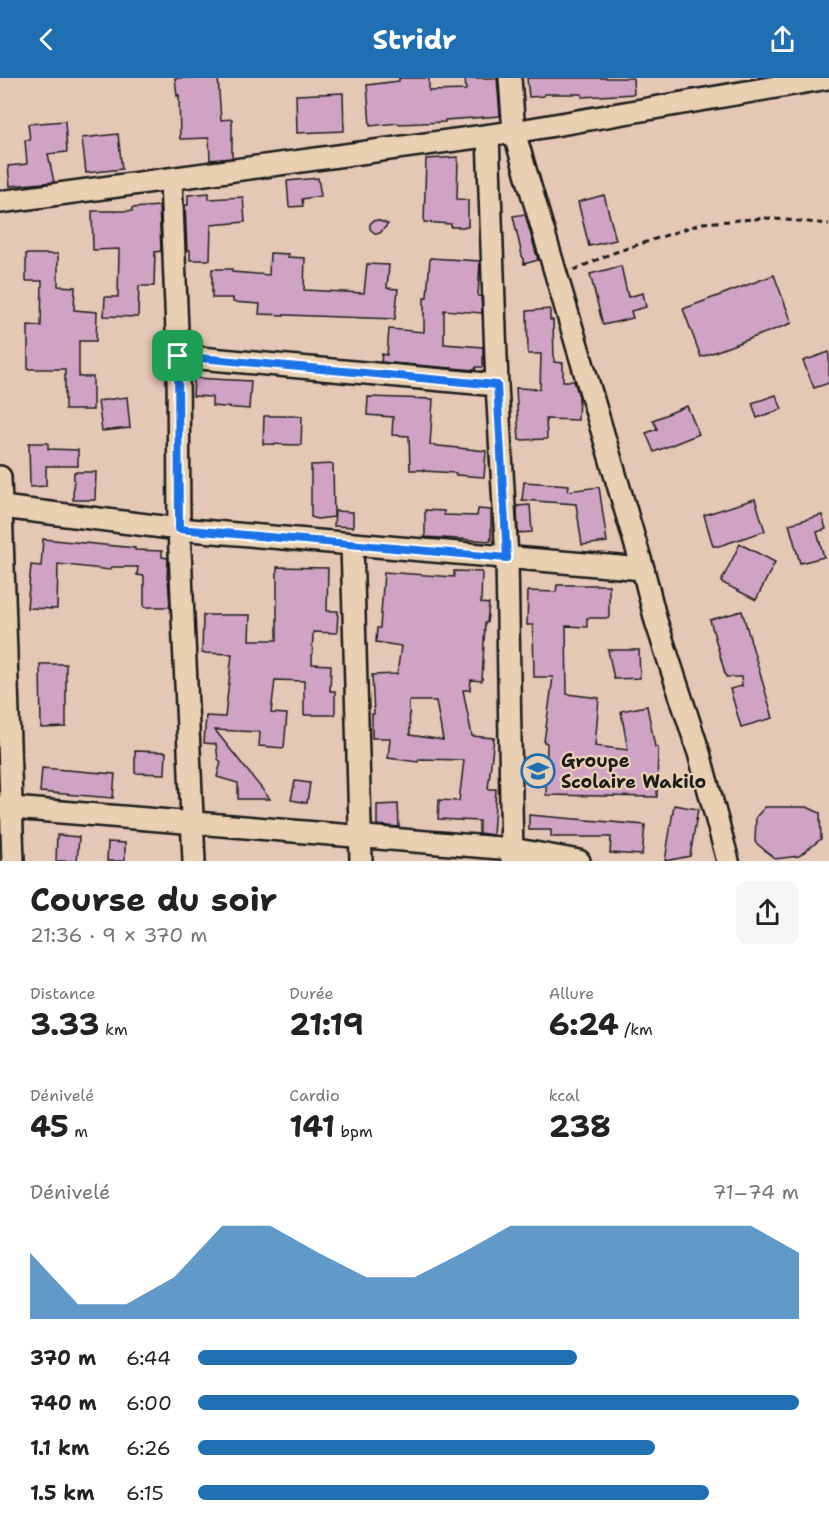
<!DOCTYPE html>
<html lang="fr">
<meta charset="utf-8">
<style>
:root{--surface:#fff;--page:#f6f6f6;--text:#222;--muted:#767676;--accent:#1f6fb2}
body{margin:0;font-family:"Shantell Sans",sans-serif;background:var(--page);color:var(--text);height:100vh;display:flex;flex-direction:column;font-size:22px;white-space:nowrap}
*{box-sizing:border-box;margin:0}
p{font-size:20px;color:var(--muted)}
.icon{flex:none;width:33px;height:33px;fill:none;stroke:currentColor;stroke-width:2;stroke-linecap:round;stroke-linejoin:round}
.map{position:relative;height:783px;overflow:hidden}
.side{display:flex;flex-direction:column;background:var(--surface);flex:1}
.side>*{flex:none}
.pin{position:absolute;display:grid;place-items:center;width:51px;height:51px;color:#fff;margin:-26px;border-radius:12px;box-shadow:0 3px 9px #0006}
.round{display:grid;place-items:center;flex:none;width:63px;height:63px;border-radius:12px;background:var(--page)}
.headline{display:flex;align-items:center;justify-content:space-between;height:102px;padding:0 30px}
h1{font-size:33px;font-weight:700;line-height:45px}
.figures{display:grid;grid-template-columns:repeat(3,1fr);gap:9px;height:102px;padding:6px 30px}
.figures div{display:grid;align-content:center}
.figures b{font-size:30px;font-weight:700}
.figures small{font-size:16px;font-weight:400}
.figures p{font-size:16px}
.chart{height:168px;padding:12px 30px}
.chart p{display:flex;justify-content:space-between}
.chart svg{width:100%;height:108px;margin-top:6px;fill:var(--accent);opacity:.7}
ul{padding:0 30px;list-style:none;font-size:20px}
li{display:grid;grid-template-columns:96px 72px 1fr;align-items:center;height:45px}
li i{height:15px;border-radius:8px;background:var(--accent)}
header{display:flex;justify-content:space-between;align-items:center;height:78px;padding:0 30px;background:var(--accent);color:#fff;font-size:27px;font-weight:700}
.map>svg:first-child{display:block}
.building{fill:#d0a3c5;stroke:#1c1c1c;stroke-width:1.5;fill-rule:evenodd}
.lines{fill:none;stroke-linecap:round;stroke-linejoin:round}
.minor-casing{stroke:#1c1c1c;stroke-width:26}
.path{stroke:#1c1c1c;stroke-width:3;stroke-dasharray:6 4.5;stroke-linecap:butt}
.minor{stroke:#ead0b2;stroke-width:21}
.route-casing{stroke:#fff;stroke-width:12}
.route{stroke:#1a73e8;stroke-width:8}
.labels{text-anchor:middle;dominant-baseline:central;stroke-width:4.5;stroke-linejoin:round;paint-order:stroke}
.poi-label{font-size:18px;font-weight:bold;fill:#1c1c1c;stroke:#ead0b2;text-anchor:start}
</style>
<header><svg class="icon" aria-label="back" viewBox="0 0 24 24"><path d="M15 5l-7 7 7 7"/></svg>Stridr<svg class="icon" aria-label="share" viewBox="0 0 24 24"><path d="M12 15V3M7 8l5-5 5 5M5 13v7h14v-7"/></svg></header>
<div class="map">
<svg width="829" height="783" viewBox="0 0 829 783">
<rect width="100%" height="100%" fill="#e5c7b6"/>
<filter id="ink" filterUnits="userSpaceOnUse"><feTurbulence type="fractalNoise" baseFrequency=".0167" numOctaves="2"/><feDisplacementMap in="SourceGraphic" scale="12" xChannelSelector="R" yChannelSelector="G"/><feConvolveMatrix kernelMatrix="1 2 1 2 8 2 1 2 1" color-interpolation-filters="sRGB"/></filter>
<g filter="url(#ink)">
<!-- building -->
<g class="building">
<path d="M175,0H218L221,42L232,41V80L210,82L209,60L180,61L179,17L177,18Z"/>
<path d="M399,0H429V13L466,12L465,0H497L500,38L445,42V44L398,46V45L370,48L367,7L399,3Z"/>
<path d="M527,0H633L634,16L582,19V16H544V18L529,19Z"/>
<path d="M343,15L344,53L297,55L296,17Z"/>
<path d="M65,43L67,74L48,76L54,104L10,108L8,88L27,86L25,62H30L28,46Z"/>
<path d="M118,56L122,91L86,95L82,60Z"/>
<path d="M458,79L457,121L468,122V149H451V146L424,144L426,81Z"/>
<path d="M318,100L321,118L302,121L303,128L289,129L287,103Z"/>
<path d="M209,115V121L243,119L245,144L211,147L210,182H190V172H187L185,127H188V117Z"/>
<path d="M604,117L616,162L589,168L578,124Z"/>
<path d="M159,128L161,173L155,174L154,208H139L138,239L104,238L105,219H118L119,171L93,172L92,133H132V130Z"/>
<path d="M525,136L538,182L524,186L513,138Z"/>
<path d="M377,142L388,146L380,155L376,156L370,151V146L373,143Z"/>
<path d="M270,175L289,176L288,179L305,180L304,212L364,215L367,186L389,187L387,210L398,211L395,241L259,236L260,226L233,224V220H212V191H232V194L269,197Z"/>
<path d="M26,176H58V208L75,209L74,232L97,234L96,263H79V299H93V332H65V291H28V247L41,248L42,203H26Z"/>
<path d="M430,180L480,183L478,218H481L482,235L444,232V266L483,269V289H476L475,292L381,284L382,276L387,277L389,251L424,254V219H427Z"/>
<path d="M621,188L628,219L643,215L646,229L631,233L633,240L603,247L590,196Z"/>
<path d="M774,197L792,245L701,279L683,231Z"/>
<path d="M550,231V242H553L554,284L563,285V303H574L579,318L578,342L546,341L547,361L519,362L516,310L540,311L541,276H528L527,233Z"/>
<path d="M829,274V305L814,310L803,283Z"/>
<path d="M194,300L251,303L249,331L212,328V319L193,318Z"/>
<path d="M776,317L782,331L757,340L752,325Z"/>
<path d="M127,319L130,350L102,353L98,323Z"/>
<path d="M368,319L433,321L430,367L486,373L484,399L456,397V395L424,393V392H410L409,358L392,357L393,339L367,337Z"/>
<path d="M687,328L699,356L654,374L646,355L657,351L653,342Z"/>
<path d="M264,338H302L301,367L263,366Z"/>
<path d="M29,365H48V371L78,372V388H46V408L30,409Z"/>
<path d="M333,386L334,439L317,441L311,439V387Z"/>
<path d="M74,394H96L95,422H73Z"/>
<path d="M524,404L569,407L568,413L599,409L607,464L582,467L576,426L522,422Z"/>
<path d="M755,421L765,453L719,468H713L704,437Z"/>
<path d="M530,427L532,454L518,455L517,428Z"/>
<path d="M478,431L491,432V463L425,459V432L444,433V437L477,438Z"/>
<path d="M335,433L353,434V449L334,448Z"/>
<path d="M822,437L826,451L817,454L824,479L800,485L789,446Z"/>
<path d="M43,461L135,470V472L162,473V479L168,480L167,500H168L170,529H144V498L137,497L138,489H111L110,492L58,486L57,531L27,530L31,487L41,488Z"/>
<path d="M740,466L775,484L756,522L721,504Z"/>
<path d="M277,489L328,490L327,533H338L337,555L313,554L312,586L331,587L330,613H335V637H304V603L275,602L271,635L287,636L284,670L259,668L260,654L215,652L270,721H238V705L217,699L221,684L218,681L216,666L204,665L206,638L225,639L232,576L202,575L203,537H250L249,562H277Z"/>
<path d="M454,493L482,494L481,525L489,526L487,545H485L482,603L471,602L470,612H463L472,658L494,660L488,711H496L493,757L479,755V743L438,741L439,722L459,723L464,682L419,681L418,684L388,680L390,660H372V636H374L372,597L397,596L401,568L376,564L377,550H380L384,494L454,499ZM409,623H436L443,662L410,657Z"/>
<path d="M557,507H609V540H587V549L566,548L567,616L599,620L595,668L628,672L621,633L647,628L655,669H658L657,719L546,717L547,665L544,664L553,599H534L533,547H527L528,513L556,514Z"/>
<path d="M742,533L773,640L741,649L730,611L742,608L741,599H726L710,542Z"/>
<path d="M608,572H639L640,600L614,601Z"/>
<path d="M40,586H66V649L41,650Z"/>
<path d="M135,673L166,674L165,696L135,695Z"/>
<path d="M42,690L115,696L113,720L40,714Z"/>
<path d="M295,703L310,705L307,725L291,722Z"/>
<path d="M398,726L399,749L377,747V727Z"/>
<path d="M674,727L698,731L690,778L665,783Z"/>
<path d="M765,729H807L820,735L821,761L799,778L775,781L755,764L756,739Z"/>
<path d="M529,737L645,747L642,777L610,775L611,759H551V752H529Z"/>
<path d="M57,757L79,759L77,783H56Z"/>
<path d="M108,764L125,765V783H107Z"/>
</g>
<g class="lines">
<defs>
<g id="minor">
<path d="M510,0L514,54L643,491L656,543L699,675L728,783"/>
<path d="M488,58L497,307L507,480L512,783"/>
<path d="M171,102L178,278L179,451L194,783"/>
<path d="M0,124L514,54L828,0"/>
<path d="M178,278L497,307"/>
<path d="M0,399L13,783"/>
<path d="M2,429L179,451L643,491"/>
<path d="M352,466L361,783"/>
<path d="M0,729L512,771L579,783"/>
</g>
</defs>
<!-- minor casing -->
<use href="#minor" class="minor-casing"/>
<!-- path -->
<path class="path" d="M574,192L610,176L703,145L766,140L829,146"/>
<!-- minor -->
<use href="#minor" class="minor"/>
</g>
</g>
<g class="lines" filter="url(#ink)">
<defs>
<path id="route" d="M178,278L497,307L507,480L179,451Z"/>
</defs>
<!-- route casing -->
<use href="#route" class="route-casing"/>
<!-- route -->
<use href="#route" class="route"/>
</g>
<!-- icons -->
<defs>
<symbol id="school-ring" viewBox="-11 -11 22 22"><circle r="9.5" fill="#ead0b2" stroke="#1f6fb2" stroke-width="1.5"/><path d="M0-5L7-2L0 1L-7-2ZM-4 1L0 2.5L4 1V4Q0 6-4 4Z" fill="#1f6fb2"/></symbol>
</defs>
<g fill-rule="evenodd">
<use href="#school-ring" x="519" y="674" width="38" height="38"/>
</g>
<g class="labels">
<!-- poi labels -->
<g class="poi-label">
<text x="561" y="683">Groupe<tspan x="561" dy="21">Scolaire Wakilo</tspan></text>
</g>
</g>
</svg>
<div class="pin" style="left:178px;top:278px;background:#1e9e55"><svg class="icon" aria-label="arrive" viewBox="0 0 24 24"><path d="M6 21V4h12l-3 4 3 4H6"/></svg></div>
</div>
<section class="side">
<div class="headline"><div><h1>Course du soir</h1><p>21:36 · 9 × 370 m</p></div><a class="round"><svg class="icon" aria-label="share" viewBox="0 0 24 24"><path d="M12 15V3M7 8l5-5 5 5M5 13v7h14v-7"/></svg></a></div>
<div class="figures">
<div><p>Distance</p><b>3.33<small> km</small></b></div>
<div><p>Durée</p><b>21:19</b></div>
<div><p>Allure</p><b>6:24<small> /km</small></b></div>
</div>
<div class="figures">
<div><p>Dénivelé</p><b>45<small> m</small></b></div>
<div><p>Cardio</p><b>141<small> bpm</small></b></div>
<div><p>kcal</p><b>238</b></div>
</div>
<div class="chart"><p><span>Dénivelé</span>71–74 m</p>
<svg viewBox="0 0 160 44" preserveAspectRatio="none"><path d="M0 44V17L10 38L20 38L30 27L40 6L50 6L60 17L70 27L80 27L90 17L100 6L110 6L120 6L130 6L140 6L150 6L160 17V44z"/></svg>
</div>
<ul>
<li><b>370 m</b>6:44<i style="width:63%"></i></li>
<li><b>740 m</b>6:00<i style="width:100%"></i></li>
<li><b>1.1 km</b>6:26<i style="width:76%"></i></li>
<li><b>1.5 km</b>6:15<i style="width:85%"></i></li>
</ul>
</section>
